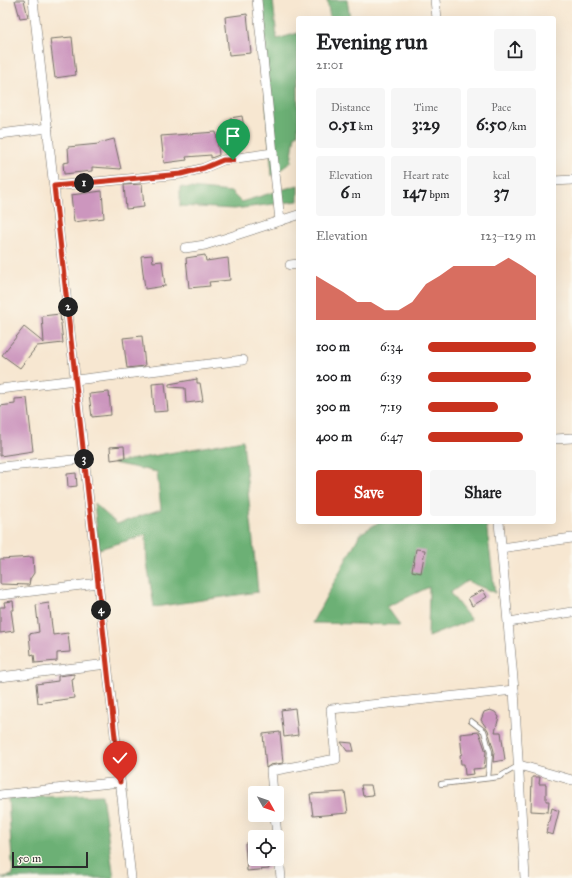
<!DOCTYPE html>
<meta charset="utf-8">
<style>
:root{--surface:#fff;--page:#f6f6f6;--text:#202124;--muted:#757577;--accent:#c8321e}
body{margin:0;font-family:"IM FELL Great Primer",serif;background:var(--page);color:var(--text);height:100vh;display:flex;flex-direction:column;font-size:15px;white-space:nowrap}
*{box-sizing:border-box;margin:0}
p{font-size:13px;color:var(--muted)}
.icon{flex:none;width:22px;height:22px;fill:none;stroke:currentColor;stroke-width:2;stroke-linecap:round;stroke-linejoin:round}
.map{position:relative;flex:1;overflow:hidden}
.side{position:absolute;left:296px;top:16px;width:260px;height:508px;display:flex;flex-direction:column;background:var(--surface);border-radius:4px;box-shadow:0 4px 16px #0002}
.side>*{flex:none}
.needle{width:26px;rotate:130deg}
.controls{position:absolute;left:248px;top:786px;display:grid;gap:8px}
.controls a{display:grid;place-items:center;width:36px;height:36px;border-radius:4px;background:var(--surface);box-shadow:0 4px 16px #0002;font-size:20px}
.scale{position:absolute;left:12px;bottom:10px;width:76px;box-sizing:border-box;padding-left:4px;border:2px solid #2b2b2b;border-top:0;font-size:11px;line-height:14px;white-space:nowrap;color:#2b2b2b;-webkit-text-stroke:3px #fbf7ec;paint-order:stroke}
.pin{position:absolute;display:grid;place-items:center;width:34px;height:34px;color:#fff;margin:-41px -17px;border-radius:50% 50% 50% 0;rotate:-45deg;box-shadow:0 0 4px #0007}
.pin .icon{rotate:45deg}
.km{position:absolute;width:20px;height:20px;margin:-10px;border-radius:50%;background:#222;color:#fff;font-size:11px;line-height:20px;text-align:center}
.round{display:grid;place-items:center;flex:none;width:42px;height:42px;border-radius:4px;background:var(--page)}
.head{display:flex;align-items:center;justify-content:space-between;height:68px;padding:0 20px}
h1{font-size:22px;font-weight:700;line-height:30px}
.figures{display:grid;grid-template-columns:repeat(3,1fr);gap:6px;height:68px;padding:4px 20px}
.figures div{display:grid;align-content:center;border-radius:4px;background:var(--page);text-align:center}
.figures b{font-size:17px;font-weight:700}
.figures small{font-size:11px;font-weight:400}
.figures p{font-size:11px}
.chart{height:112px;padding:8px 20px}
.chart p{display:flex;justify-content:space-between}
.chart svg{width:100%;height:72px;margin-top:4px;fill:var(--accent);opacity:.7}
.action{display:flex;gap:8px;margin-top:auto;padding:8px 20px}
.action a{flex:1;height:46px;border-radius:4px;background:var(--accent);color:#fff;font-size:16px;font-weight:700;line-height:46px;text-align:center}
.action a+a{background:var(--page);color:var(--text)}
ul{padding:0 20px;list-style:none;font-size:13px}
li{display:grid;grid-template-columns:64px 48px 1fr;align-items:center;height:30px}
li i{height:10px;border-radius:5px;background:var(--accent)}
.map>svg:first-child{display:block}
.forest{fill:#6cb074;stroke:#4c6e50}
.building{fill:#cc96be}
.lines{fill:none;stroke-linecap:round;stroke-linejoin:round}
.service-casing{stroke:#726d65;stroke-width:6}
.minor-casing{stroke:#726d65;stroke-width:10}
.service{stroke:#fff;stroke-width:4.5}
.minor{stroke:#fff;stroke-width:9}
.route-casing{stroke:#fff;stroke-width:8}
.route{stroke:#c8321e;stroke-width:5}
</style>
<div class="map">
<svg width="572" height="878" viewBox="0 0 572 878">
<rect width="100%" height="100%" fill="#fbf7ec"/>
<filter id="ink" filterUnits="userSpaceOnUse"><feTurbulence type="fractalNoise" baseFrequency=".025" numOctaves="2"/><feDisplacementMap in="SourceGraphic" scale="8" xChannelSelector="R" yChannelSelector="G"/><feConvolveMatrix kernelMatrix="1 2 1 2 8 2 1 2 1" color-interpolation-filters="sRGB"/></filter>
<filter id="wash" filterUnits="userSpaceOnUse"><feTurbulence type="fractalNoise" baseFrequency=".012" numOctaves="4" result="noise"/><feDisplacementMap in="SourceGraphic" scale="16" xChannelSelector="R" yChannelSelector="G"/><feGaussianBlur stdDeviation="0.9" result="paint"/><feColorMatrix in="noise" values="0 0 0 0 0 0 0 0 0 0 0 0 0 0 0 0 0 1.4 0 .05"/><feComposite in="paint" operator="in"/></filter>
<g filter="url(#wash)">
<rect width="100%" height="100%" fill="#f7e7d1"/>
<!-- forest -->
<g class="forest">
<path d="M258,0H273L277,39L298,33V134L295,135L291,162L272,176Z"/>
<path d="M327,0H347L350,18H330Z"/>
<path d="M298,185V201L234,209L180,206V187L231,192L241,202Z"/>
<path d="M243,440L258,592L154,607L147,563L146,535L99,549L94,503L117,524L161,509L157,472L113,463Z"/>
<path d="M379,522H486L495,593L467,581L450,593L471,620L428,637L429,587L387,607L400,625L312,623L360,534Z"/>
<path d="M102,795L114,878H0L13,875L8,798Z"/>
</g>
<g id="blocks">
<!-- building -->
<g class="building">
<path d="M15,0H24L28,17L20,18Z"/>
<path d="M247,14L251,53L229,55L225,17Z"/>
<path d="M72,37L76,75L55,78L50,39Z"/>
<path d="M242,116L245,133L233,136L230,118Z"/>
<path d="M216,132L219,155L211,158V155L186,157L187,160L164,163L161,136Z"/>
<path d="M114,139L121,169L92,167V171L64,174L63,163L69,162L68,147L99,144V143Z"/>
<path d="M142,184L144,207L126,209L124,185Z"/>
<path d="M102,191L104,218L74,222L71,195Z"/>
<path d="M152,255L153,262L162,261L165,286L145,289L141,256Z"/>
<path d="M205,255L206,261L228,258L230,280L209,282L210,286L189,288L186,258Z"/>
<path d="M60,314L63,343L37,346L20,368L2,355L24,327L44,343L42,316Z"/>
<path d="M142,336L145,366L127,368L123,338Z"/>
<path d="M197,379V383H200L203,401L186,403L185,388L169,387V384Z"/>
<path d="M165,383L168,411L154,412L152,384Z"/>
<path d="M109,392L111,415L92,417L89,394Z"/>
<path d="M27,398L33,451L0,456V406L15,404V399Z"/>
<path d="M124,446L125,458L111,460L110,447Z"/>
<path d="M76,473L77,486L68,487L67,474Z"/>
<path d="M416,549L425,550L421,573L412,571Z"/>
<path d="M33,557L34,573L30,579L29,585L0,584V559Z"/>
<path d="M483,590L487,597L472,606L468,598Z"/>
<path d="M13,601L14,610H11L14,631L0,633V607H5L4,602Z"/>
<path d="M49,603L53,635L68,633L70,652L57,653V661L35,663L34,654L31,655L29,634L39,632L36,605Z"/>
<path d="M74,674V678L72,679L74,698L38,703L36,684L58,681V676Z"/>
<path d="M295,708L298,735L284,737L281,710Z"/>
<path d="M490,710L495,712L499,717L495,732H501L505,760L493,762L494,751L488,730L481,720L484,712Z"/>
<path d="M280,732L283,763L270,765L266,768L263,734Z"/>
<path d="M479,732L486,752L484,768L473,769L474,774L465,775L464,764H461L460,755L462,754L460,734Z"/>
<path d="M341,742L352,743L354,751H347Z"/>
<path d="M532,777H540L539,784H546V801H549L548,812L531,811Z"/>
<path d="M361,785H371L373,795L363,796Z"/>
<path d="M345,792L348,813L313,816L310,794Z"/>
<path d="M552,808L559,811L553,835L546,833Z"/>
<path d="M245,843H255V859H268L269,869L247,871Z"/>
</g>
</g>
</g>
<g filter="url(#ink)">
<use href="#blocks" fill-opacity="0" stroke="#726d65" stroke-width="1"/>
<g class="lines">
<defs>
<g id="service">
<path d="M471,721L484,731L490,752L488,778"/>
<path d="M441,784L499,777L518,766"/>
</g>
<g id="minor">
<path d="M33,0L131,878"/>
<path d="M257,0L280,221"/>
<path d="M435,0L437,18"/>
<path d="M0,134L48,128"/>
<path d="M554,181L572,180"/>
<path d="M54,186L181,174L204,168L223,160L273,153"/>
<path d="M185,248L205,245L298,215"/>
<path d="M290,265L298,264"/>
<path d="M0,389L243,360"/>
<path d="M554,439L572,438"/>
<path d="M0,467L84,459"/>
<path d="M499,522L514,690L525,878"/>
<path d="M501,548L572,538"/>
<path d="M0,595L98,583"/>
<path d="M509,622L572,612"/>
<path d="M0,677L107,664"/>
<path d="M519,765L572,780"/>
<path d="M273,793L271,771L336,759L331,709L514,690"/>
<path d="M0,795L120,782"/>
<path d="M275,815L281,878"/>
</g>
</defs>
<!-- service casing -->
<use href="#service" class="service-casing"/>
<!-- minor casing -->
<use href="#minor" class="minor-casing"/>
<!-- service -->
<use href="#service" class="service"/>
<!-- minor -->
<use href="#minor" class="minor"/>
</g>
</g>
<g class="lines" filter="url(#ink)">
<defs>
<path id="route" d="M120,782L54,186L181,174L204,168L223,160H233"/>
</defs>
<!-- route casing -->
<use href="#route" class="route-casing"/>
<!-- route -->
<use href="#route" class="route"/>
</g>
</svg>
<div class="controls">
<a><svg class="needle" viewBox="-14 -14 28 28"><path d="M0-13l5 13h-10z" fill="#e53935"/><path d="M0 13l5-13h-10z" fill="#757577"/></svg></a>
<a><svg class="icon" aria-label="locate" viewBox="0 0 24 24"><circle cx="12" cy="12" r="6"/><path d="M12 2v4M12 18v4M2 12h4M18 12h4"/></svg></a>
</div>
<div class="scale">50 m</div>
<div class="pin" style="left:233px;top:160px;background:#1e9e55"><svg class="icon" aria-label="arrive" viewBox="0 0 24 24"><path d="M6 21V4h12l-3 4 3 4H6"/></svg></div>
<div class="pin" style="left:120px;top:782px;background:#d93025"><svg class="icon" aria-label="check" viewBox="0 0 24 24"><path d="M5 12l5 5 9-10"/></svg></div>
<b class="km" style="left:84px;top:183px">1</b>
<b class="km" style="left:68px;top:307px">2</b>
<b class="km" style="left:84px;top:459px">3</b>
<b class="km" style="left:101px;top:610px">4</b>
<section class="side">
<div class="head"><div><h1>Evening run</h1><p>21:01</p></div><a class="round"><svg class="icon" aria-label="share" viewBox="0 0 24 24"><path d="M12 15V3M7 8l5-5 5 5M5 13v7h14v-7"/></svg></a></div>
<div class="figures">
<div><p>Distance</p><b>0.51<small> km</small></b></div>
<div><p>Time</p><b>3:29</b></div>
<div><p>Pace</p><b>6:50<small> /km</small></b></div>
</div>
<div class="figures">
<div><p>Elevation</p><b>6<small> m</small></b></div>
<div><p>Heart rate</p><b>147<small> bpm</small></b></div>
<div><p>kcal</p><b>37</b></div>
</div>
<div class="chart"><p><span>Elevation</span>123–129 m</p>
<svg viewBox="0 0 160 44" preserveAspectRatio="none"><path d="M0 44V17L10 22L20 27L30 33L40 33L50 38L60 38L70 33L80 22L90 17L100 11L110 11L120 11L130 11L140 6L150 11L160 17V44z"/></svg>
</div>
<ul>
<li><b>100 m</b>6:34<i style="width:100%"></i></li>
<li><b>200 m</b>6:39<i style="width:95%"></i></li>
<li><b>300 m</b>7:19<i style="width:65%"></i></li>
<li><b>400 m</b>6:47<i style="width:88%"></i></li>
</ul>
<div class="action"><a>Save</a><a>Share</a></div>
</section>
</div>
